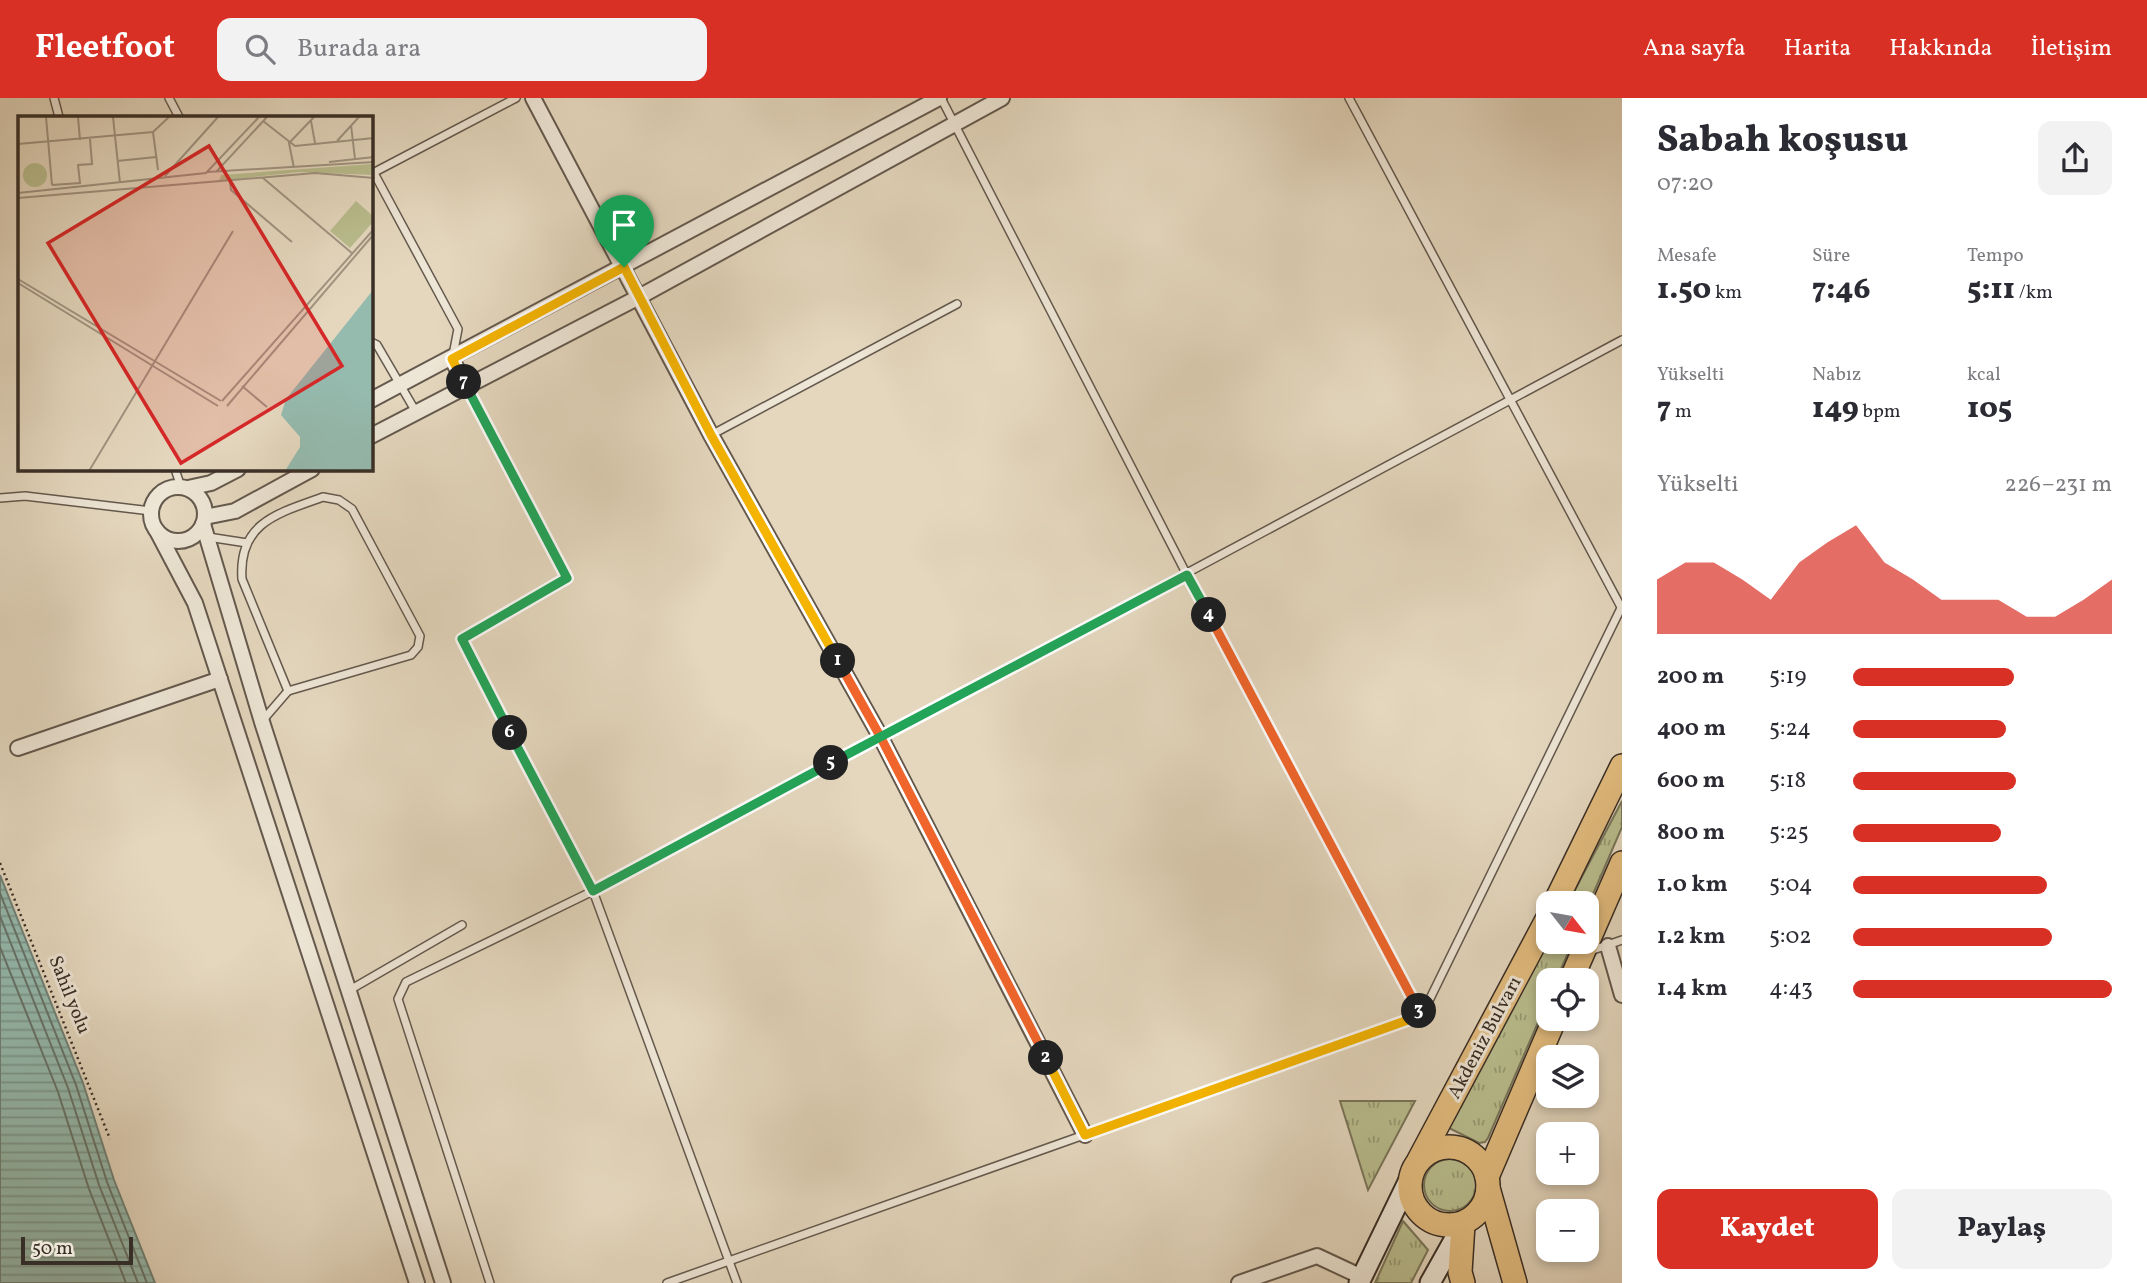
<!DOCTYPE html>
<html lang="tr">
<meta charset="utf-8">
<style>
:root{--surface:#fff;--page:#f2f2f3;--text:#2b2b33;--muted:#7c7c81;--accent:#d93025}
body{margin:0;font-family:Vollkorn,serif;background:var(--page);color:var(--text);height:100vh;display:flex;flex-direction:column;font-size:26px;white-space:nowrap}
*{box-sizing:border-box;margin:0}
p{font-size:23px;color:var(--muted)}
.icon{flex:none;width:38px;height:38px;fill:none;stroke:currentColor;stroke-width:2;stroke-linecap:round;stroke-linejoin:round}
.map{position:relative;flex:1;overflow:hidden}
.drawer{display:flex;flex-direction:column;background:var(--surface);width:525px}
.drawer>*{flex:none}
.needle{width:46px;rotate:121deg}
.tools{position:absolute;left:1536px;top:793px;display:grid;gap:14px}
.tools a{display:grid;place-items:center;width:63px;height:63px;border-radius:14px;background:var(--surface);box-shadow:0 4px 10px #0003;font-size:35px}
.scale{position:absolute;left:21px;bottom:18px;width:112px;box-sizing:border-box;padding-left:7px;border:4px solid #392f27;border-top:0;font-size:19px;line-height:24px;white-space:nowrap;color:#392f27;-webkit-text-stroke:5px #ede5d5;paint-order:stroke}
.pin{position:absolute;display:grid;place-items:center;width:60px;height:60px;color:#fff;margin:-72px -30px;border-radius:50% 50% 50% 0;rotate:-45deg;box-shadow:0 0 7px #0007}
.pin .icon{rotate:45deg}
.km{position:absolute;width:35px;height:35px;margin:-18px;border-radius:50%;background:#222;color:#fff;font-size:19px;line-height:35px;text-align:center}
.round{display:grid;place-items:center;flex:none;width:74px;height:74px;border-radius:14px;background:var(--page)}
.overview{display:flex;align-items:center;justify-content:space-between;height:119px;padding:0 35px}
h1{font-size:38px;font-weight:800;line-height:52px}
.metrics{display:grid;grid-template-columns:repeat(3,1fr);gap:10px;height:119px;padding:7px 35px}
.metrics div{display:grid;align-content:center}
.metrics b{font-size:30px;font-weight:800}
.metrics small{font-size:19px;font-weight:400}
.metrics p{font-size:19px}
.chart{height:196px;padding:14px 35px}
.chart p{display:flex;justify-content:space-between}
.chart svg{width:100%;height:126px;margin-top:7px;fill:var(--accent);opacity:.7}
.button{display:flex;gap:14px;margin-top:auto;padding:14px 35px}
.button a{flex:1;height:80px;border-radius:14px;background:var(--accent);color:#fff;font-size:28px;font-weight:800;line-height:80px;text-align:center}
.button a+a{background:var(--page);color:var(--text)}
ul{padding:0 35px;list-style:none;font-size:23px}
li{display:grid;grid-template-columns:112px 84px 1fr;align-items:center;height:52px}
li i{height:18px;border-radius:9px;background:var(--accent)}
header{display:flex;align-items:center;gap:42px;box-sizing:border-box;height:98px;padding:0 35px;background:var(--accent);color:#fff}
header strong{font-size:33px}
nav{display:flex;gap:38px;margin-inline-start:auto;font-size:24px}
.search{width:490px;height:63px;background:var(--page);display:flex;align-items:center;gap:18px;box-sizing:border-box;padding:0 24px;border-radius:14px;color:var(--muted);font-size:26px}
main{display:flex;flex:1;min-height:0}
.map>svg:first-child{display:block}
.grass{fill:url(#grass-tufts);stroke:#79765a;stroke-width:2}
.water{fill:url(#water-rules);stroke:#708278;stroke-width:2}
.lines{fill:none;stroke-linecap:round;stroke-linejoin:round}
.shore{stroke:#67746a;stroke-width:2}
.service-casing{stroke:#64594d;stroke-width:10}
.minor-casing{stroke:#64594d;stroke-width:18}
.secondary-casing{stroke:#392f27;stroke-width:23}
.primary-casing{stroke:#392f27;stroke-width:26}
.path{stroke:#392f27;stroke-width:2.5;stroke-dasharray:2 3.5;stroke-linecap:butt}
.service{stroke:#ede5d5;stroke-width:7}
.minor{stroke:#ede5d5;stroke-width:14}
.secondary{stroke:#ede5d5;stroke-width:19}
.primary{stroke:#e2bc7f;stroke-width:23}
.split-1-casing{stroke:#fff;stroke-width:14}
.split-2-casing{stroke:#fff;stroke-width:14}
.split-3-casing{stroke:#fff;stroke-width:14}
.split-4-casing{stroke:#fff;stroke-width:14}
.split-5-casing{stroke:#fff;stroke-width:14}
.split-6-casing{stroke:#fff;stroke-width:14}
.split-7-casing{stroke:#fff;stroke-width:14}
.split-8-casing{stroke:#fff;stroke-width:14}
.split-1{stroke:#f5b400;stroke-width:9}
.split-2{stroke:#f0652b;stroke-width:9}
.split-3{stroke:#f5b400;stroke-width:9}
.split-4{stroke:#f0652b;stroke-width:9}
.split-5{stroke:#22a559;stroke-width:9}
.split-6{stroke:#22a559;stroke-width:9}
.split-7{stroke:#22a559;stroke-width:9}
.split-8{stroke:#f5b400;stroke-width:9}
.labels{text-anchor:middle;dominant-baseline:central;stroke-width:6;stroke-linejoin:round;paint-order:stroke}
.street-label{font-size:19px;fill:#392f27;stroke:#ede5d5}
.inset-road{fill:none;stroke:#a09482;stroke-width:2}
.view{fill:#d62828;fill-opacity:0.15;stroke:#d62828;stroke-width:3.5}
.inset-edge{fill:none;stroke:#392f27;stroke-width:3.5}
</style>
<header>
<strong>Fleetfoot</strong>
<div class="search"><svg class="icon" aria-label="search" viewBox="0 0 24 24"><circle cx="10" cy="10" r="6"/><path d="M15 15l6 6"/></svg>Burada ara</div>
<nav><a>Ana sayfa</a><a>Harita</a><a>Hakkında</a><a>İletişim</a></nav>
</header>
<main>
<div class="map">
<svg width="1622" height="1185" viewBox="0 0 1622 1185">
<defs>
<pattern id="grass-tufts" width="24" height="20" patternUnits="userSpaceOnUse" patternTransform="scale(1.75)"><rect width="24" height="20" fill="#b9bd8e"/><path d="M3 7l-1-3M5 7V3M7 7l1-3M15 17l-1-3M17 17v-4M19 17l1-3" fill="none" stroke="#979a74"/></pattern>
<pattern id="water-rules" width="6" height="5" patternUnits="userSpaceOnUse" patternTransform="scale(1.75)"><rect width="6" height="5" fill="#95baae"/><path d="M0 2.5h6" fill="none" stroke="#7b988e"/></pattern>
</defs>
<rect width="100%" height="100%" fill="#e4d7be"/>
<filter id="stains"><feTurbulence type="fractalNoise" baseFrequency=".00286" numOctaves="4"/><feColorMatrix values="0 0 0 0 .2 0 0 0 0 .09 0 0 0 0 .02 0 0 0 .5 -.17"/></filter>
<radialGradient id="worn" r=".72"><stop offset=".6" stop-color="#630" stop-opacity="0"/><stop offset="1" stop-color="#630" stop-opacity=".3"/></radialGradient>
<!-- grass -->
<g class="grass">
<path d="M1622,703V729L1587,810V805H1568Z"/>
<path d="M1549,840V844H1573L1556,882H1549V899L1488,1040L1485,1044L1479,1045L1449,1030Z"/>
<path d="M1340,1003H1415L1368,1092Z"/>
<circle cx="1450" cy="1087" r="26"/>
<path d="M1403,1123L1428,1152L1411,1185H1375Z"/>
</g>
<!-- water -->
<path class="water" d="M0,777L83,985L114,1082L155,1185H0Z"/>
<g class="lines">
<!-- shore -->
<g class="shore">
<path d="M0,795L76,987L107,1084L147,1185"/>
<path d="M0,818L68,990L99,1087L138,1185"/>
<path d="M0,849L58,994L89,1091L126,1185"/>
</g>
<defs>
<g id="service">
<path d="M54,0L59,19"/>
<path d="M169,0L179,19"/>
<path d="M941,0L1187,477L1422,917"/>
<path d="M1349,0L1621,509"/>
<path d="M374,75L458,231L453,257"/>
<path d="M371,76L516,0"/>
<path d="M371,244L377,247L416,314"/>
<path d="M466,289L567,479L462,541L593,793L737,1185"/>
<path d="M711,337L957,206"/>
<path d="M175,371L181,389"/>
<path d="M323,399L339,402L352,411L420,538L418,549L411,557L288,593L242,481C238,424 279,415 323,399Z"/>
<path d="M0,400L25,398L151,413"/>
<path d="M208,439L247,445"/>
<path d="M263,622L288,593"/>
<path d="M1590,853L1622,842"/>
<path d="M348,893L462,827"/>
<path d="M490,1185L398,901L406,884L593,793L1622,242"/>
<path d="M667,1185L1422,917L1622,508"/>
</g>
<g id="minor">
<path d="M533,0L711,337L880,638L1085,1037"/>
<path d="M452,261L465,287"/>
<path d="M371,302L939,0"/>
<path d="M371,338L639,199L1002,0"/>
<circle cx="178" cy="416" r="27"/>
<path d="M188,390L211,385L238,371"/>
<path d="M205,419L235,413L312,371"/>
<path d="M203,426L262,624L443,1185"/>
<path d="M157,433L195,505L417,1185"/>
<path d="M18,650L220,581"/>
<path d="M1608,848L1622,897"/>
<path d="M1239,1185L1317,1158L1362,1179"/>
</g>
<g id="secondary">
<path d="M1359,1185L1410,1080"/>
<path d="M1430,1185L1462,1128"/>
</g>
<g id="primary">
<path d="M1555,805L1622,668"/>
<path d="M1571,882L1622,765"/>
<circle cx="1449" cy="1088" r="39"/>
<path d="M1419,1062L1549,818"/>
<path d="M1487,1079L1555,920"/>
<path d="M1488,1090L1515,1185"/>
<path d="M1463,1126L1460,1174L1463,1185"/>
</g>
</defs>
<!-- service casing -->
<use href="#service" class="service-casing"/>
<!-- minor casing -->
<use href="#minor" class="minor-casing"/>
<!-- secondary casing -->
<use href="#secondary" class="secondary-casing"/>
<!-- primary casing -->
<use href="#primary" class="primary-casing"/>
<!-- path -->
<path class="path" d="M0,765L110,1041"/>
<!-- service -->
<use href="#service" class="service"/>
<!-- minor -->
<use href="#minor" class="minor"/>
<!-- secondary -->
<use href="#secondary" class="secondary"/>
<!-- primary -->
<use href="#primary" class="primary"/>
</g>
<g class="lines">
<defs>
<path id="split-1" d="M624,169L711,337L838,563"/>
<path id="split-2" d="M838,563L880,638L1046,960"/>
<path id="split-3" d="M1046,960L1085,1037L1422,917L1419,913"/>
<path id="split-4" d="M1209,517L1419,913"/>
<path id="split-5" d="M831,665L1187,477L1209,517"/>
<path id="split-6" d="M510,635L593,793L831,665"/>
<path id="split-7" d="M464,284L567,480L462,541L510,635"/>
<path id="split-8" d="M464,284L452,261L624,169"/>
</defs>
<!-- split-1 casing -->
<use href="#split-1" class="split-1-casing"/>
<!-- split-2 casing -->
<use href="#split-2" class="split-2-casing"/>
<!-- split-3 casing -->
<use href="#split-3" class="split-3-casing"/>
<!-- split-4 casing -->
<use href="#split-4" class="split-4-casing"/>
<!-- split-5 casing -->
<use href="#split-5" class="split-5-casing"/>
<!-- split-6 casing -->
<use href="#split-6" class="split-6-casing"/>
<!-- split-7 casing -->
<use href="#split-7" class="split-7-casing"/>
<!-- split-8 casing -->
<use href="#split-8" class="split-8-casing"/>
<!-- split-1 -->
<use href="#split-1" class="split-1"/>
<!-- split-2 -->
<use href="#split-2" class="split-2"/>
<!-- split-3 -->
<use href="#split-3" class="split-3"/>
<!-- split-4 -->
<use href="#split-4" class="split-4"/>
<!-- split-5 -->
<use href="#split-5" class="split-5"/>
<!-- split-6 -->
<use href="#split-6" class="split-6"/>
<!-- split-7 -->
<use href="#split-7" class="split-7"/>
<!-- split-8 -->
<use href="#split-8" class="split-8"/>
</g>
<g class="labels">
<!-- street labels -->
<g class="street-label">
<text transform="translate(69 897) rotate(68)">Sahil yolu</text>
<text transform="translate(1485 940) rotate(-62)">Akdeniz Bulvarı</text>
</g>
</g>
<!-- overview -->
<g transform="translate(18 18)">
<rect width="355" height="355" fill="#e4d7be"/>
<path d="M355,48V59L281,56L201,65L203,59ZM338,85L355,100V106L332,132L312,115Z" fill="#b9bd8e"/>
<path d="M5 59a12 12 0 1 1 24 0a12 12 0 1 1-24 0Z" fill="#b9bd8e"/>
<path d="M355,174V355H267L282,331V321L263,299L268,283Z" fill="#95baae"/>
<path class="inset-road" d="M28,1L34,69M60,1L62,24M95,1L102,67M245,5L277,30L356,22M293,5L297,27M333,9L337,43M135,16L140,54M135,16L151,1M319,25L341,1M0,28L135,16M99,45L138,41M311,46L356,41M276,52L271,27L296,1M189,56L356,46M198,56L249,1M147,60L200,1M245,62L335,138M212,66L213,74L274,126M34,69L62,67L60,49L74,48L72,23M0,77L188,57L241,1M0,82L297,57L356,62M0,163L203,285M0,167L200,290M224,270L249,291M204,285L356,113M209,290L356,118M71,355L215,115"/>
<path class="view" d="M191,30L324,250L163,347L30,127Z"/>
<rect width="355" height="355" class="inset-edge"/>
</g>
<rect width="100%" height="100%" filter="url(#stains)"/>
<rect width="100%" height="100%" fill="url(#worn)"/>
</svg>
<div class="tools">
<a><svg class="needle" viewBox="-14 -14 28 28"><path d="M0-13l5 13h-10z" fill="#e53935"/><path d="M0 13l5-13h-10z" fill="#7c7c81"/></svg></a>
<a><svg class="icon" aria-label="locate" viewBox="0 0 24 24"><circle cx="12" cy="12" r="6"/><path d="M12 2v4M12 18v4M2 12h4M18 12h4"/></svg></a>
<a><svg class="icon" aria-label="layers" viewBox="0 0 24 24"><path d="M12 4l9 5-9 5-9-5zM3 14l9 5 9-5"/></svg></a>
<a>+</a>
<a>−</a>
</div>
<div class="scale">50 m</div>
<div class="pin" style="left:624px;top:169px;background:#1e9e55"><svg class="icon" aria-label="arrive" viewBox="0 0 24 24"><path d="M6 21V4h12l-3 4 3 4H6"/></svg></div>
<b class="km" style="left:838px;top:563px">1</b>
<b class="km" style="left:1046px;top:960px">2</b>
<b class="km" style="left:1419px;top:913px">3</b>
<b class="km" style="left:1209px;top:517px">4</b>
<b class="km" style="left:831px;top:665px">5</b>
<b class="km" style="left:510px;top:635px">6</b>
<b class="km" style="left:464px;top:284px">7</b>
</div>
<section class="drawer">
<div class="overview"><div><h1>Sabah koşusu</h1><p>07:20</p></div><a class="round"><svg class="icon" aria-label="share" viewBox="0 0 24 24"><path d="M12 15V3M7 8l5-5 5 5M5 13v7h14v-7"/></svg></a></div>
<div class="metrics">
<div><p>Mesafe</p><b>1.50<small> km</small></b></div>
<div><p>Süre</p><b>7:46</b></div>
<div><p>Tempo</p><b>5:11<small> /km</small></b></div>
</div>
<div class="metrics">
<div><p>Yükselti</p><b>7<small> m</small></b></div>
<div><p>Nabız</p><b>149<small> bpm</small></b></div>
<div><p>kcal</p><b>105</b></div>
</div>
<div class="chart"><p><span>Yükselti</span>226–231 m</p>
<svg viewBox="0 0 160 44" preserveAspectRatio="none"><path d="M0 44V25L10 19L20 19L30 25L40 32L50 19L60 12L70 6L80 19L90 25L100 32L110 32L120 32L130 38L140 38L150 32L160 25V44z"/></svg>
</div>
<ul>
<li><b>200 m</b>5:19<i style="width:62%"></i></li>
<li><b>400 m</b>5:24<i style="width:59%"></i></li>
<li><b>600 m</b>5:18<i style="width:63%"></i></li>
<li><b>800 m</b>5:25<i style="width:57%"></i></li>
<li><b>1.0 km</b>5:04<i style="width:75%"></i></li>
<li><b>1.2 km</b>5:02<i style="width:77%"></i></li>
<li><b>1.4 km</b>4:43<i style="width:100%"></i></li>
</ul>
<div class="button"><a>Kaydet</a><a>Paylaş</a></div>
</section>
</main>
